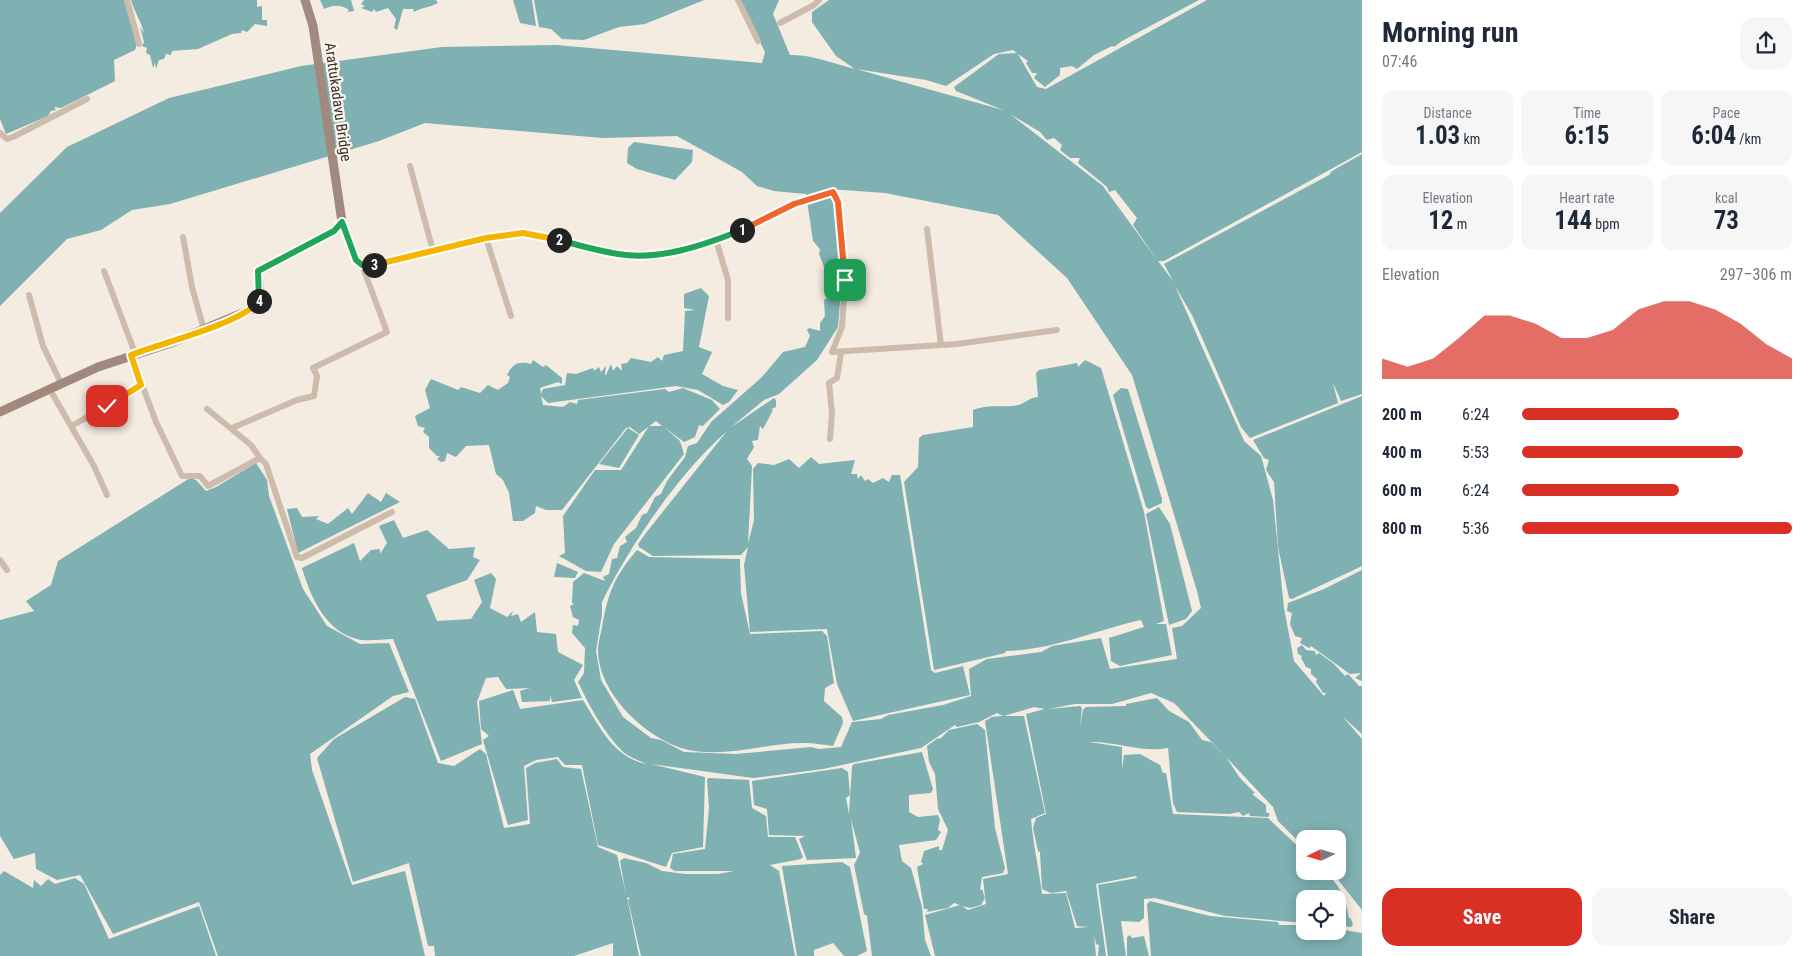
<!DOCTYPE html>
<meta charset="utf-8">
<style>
:root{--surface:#fff;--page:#f6f6f7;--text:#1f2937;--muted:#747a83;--accent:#d93025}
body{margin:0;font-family:"Roboto Condensed",sans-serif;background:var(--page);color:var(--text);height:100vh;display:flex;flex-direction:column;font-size:19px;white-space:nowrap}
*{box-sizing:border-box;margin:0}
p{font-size:16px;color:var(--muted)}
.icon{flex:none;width:28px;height:28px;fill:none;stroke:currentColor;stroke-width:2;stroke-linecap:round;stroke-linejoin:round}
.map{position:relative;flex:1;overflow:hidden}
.details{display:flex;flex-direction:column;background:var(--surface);width:450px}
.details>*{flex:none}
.needle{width:32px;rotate:265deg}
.fabs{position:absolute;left:1296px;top:830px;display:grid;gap:10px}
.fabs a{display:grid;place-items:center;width:50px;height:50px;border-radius:10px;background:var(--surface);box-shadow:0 2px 12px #0003;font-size:25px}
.pin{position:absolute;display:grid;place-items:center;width:42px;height:42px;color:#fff;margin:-21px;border-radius:10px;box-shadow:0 2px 8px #0006}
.km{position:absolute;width:25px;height:25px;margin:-12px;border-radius:50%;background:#222;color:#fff;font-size:14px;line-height:25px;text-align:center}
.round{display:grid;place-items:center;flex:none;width:52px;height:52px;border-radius:15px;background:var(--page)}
.summary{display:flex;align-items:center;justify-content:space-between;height:85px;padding:0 20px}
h1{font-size:28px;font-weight:700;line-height:38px}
.figures{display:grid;grid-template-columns:repeat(3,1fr);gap:8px;height:85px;padding:5px 20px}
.figures div{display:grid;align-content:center;border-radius:12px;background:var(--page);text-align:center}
.figures b{font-size:25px;font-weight:700}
.figures small{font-size:14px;font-weight:400}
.figures p{font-size:14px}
.chart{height:140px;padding:10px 20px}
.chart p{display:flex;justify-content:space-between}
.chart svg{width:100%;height:90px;margin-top:5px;fill:var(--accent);opacity:.7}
.action{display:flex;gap:10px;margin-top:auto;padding:10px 20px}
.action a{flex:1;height:58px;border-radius:15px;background:var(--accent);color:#fff;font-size:20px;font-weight:700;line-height:58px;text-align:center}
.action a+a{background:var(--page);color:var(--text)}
ul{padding:0 20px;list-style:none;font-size:16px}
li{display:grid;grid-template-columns:80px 60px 1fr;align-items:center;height:38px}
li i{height:12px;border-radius:6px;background:var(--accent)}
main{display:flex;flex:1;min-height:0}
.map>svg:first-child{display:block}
.water{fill:#7fb0b2;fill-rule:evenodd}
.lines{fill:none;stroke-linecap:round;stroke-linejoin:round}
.minor{stroke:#cdbbac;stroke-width:6}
.secondary{stroke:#a18a7d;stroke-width:9}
.split-1-casing{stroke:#fff;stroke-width:10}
.split-2-casing{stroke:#fff;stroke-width:10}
.split-3-casing{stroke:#fff;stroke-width:10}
.split-4-casing{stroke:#fff;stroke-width:10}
.split-5-casing{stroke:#fff;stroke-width:10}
.split-1{stroke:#f0652b;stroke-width:6}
.split-2{stroke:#22a559;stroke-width:6}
.split-3{stroke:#f5b400;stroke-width:6}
.split-4{stroke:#22a559;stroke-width:6}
.split-5{stroke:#f5b400;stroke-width:6}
.labels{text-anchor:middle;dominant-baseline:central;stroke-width:4.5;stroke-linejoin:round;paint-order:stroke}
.street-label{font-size:15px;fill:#3b302b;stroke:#fbf5ee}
</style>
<main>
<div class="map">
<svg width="1362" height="956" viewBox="0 0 1362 956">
<rect width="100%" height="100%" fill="#f4ebe1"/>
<!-- water -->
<g class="water">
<path d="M0,0H124L131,25L134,26V38L138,41L135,50L114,60L115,81L61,108L54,107L56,110L51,111L48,116L6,134L0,119Z"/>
<path d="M131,0H257V7L262,6V20H267V26L255,24L247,32L242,30L241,33L232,34L198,49L172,51L171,55L166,54L164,59L159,60L156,69L155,63L153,68L150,55L146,53L147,48L142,46L144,42L140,27L144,33C142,23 134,11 131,0Z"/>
<path d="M320,0H351L354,11L347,12L349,10C341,4 332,5 324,9Z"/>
<path d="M364,0H436L438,3C429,8 422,7 414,12L413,9H403L397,30L394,28L396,19L388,8L376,12L374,9L372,12L361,8L365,6L361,4Z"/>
<path d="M513,0H532L536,26L520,23Z"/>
<path d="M534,0H704L645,24L619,27L584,40L562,39L551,29L539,27Z"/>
<path d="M739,0H779L773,14L790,55C811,54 834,64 855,69L836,56L812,22V12L829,0H1199L1122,41L1114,47L1112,46L1094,55L1077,69L1072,66L1060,68V75L1045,87L1034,78L1037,73H1032L1026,63L1028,61L1018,54L1037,87L1046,89L1207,0H1362V152L1164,261H1158L1173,281L1164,264L1329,175L1332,171L1362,154V394L1341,401L1333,383L1338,403L1250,438L1241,427L1192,315L1175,286L1244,441L1261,456L1273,500L1284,608L1294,661L1324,696L1326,693H1323L1316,682L1317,679L1311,674V669L1306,667L1301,658L1302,656L1298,654L1297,648L1302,645L1306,650L1315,651L1316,655L1319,653L1333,663L1345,676L1348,674L1359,686H1362V734L1343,717L1362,739V910L1331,871H1338V839H1305V848L1278,821L1273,807L1226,757L1240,778L1255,793L1252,794L1266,805V812L1270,814L1268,817L1250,816L1249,813L1243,816L1239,812L1229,814L1177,812L1173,803L1168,748C1143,753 1115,741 1089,742L1122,747V769L1124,755L1140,754L1160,765L1163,773H1166L1173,814L1268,818L1305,853V871H1324C1341,887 1345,896 1349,918L1351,919L1353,924L1351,927L1338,926V899H1305V923L1225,916L1155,898L1144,899V918L1139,922L1121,921L1126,956H1108L1098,885L1137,878L1136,876L1096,884L1106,956H1098L1099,945L1096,944L1094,935L1096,956H935L925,915L960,905L954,903L948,908L927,912L928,909H924L917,867L923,864L921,862L924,851L939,846V850H942L948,830L938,809L935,774L929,762L927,746L938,738L940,739L949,730L977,724L985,730L995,828L1005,868L1003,873L982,877L980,890L982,889L985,898L981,905L970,908L962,906L968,910L986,904L983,879L1008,874L985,721L992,717L1003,716L997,713L979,722L957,727L955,725L921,748L823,769L770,776L753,778L651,764L705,777L703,847L672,853L666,867L598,845L582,765H565L558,757L536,760L524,766L528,820L508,825L483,740L489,736L481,729L479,701L513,690L520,709L583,700C599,726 613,757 646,764C639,760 628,757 622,751C602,730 590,707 578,682L584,673L585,648L572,633L573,625L578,626L579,620L573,617L570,606L574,604L572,603L573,582L584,573L605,581L603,577L609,574L612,559L617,558L620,546L627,542L625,537L636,528L642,515L647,513L655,497L661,494L667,481L685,457L688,446L697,443L711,422L762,377L783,352L805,347L810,336L807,330L809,328L820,331V323L825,316L824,300L830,295L827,284L830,282L819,254L820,249L813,241L806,194L774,191L757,186L742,172L677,136L603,138L425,123L379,141L170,204L132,210L101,230L67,239L0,306V213L67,147L169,98L301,66L442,47L556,45L762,63L765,52ZM1013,50L1017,53L999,54L954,87L956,91L1003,110L856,69L926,80L946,86L994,54ZM1010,114L1040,132L1047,140L1054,138L1062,145L1060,150L1070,158H1080L1078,163L1107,187L1109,192L1115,190L1137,218L1133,225L1157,260L1103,186ZM829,189L885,193L998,215L1067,278L1132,375L1197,591L1201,608L1182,626L1172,628L1177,659L1110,669L1101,638L1052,646L1041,652L987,659L969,669L971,696L943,705L888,715L881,719L852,722L841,747L819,749L811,747L736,754L684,752L661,740L651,738L623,717L601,680L596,651L602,614V602C630,545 679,473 727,431L646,533L638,544L639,547L653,556L741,555L748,547L744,565L750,632L827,629L837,684L853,721L970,695L963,666L935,673L931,670L900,475H892L889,482L883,478L873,483L868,479L865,481L861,475L858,479L857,474H851L855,460L819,464L811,457L799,468L789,459L774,465L758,463L753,469L754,520L748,544L752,466L747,459L754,447L752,441L758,440L760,426L763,429L773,410L771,409L776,407V400L774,398L730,428L764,400L779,394L817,360L838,327L843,264L834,202ZM1151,693L1174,703L1226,757L1211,742L1202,740L1189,722L1169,711L1157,698L1126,704V706L1086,707L1083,710L1080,727L1082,708L1080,706L1048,709L1075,704H1112ZM1034,707L1045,709L1026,714L1046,814L1036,818L1033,828L1038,851L1040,852L1042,889L1051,893L1066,891L1077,926L1089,927L1075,928L1066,893L1042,894C1039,869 1033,843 1031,819L1045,813L1024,716H1004Z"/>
<path d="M634,142L693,150L692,162L675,180L637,169L627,163L628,148Z"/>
<path d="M701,288L709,296L699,347L712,352L702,374L723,386L738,390L729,402L723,405L698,390L676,386L548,403L541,396L543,405L563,407L570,402L577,404L578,400L665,389L669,392L683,388L712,400L720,409L703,426L699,425L695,437L684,442L664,427L680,441L684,454L614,544L601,572L586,571L559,556L565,553L563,516L595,470H621L649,426H662L656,421L639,434L630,427L626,428L562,510H546L536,506L535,513L523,521H513L509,493L503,480L496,474L489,445L466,446L456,457L447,453L445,461L441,462L437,459L440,456H437L429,448V437L423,432L425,428L418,426L415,416L430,408L425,390L431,379L458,390L461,387L480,393L488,385L498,390L508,383L510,377L507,375C513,363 519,361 531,364L533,360L543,367L546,365L562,378V384L558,382L540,388L541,394L543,389L565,385L567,373L576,374L593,368L594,371L599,367L601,372L606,366L605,375H606L611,364L613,371L617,366L622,371L621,364L627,363L631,358L651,362L658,357L662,361L664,355L683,351L685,311L695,310L684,308V294Z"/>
<path d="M1085,360L1101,368L1144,512L1164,621L1156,624H1166L1172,655L1120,666L1111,661L1109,638L1144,627L1141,620C1096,630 1053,650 1006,651L1005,653L934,670L904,482L918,467L919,438L923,435L973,427V410C991,403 1010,409 1021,404C1028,401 1030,398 1038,397L1036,373L1039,370L1077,363L1078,367Z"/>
<path d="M1121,388L1128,389L1162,499V503L1149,509L1146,507L1113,395Z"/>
<path d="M1362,396V566L1292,599L1289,598L1278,547L1274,482L1266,470L1269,460L1264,458L1253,440Z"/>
<path d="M628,428L639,435L619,468L599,464Z"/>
<path d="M256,463L267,480L269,496L303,589L327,626L360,644L389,643L409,692L393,696L310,754L312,770L352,885L405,871L425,956H218L199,902L113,934L80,875L57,880L36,869L35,853L14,859L0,836V620L34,611L26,601L51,585L58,561L190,478L196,480L206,491L216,487Z"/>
<path d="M368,493L381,502L386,493L400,502L298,553L287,509L297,508L302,517L319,516L316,519L328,524L348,508L352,514Z"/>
<path d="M1159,507L1170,524L1192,611L1186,619L1169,625L1146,514Z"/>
<path d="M394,520L403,538L427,530L449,549L475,547L473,557L480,560L467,580L426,595L437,621L471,619L482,602L474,580L491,573L496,579L490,608L507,617L513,611L511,616L518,614L521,622L535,612L537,632L556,634L558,652L583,665L574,680L582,698L552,702L550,695V701L522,702L520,691L530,688L506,689L498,677L486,678L477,702L482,744L441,761L393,639C382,639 368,642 357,639C326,632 310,596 302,568L354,543L360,561L371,550L380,549V554L387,543L379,526Z"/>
<path d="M637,550L649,557L740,559L741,593L750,634L822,631L827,636L834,683L825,688L824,701L842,717L843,723L833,746C824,745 815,743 806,743C768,742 728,758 689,750C648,741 598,694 598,650C598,642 601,634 602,627C608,593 614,577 637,550Z"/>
<path d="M557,563L578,572L575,578L554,577Z"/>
<path d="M1362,570V681L1355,678L1361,673L1350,674L1311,646L1309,648L1300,643L1302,638L1295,636L1290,624L1292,613L1287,611L1288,603L1324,589Z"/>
<path d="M405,697L415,699L438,763L454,766L480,749L486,754L504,828L530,824L526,768L535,763L557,759L563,767L581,769L598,847L617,855L626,894L620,861L624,858L646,863L662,871L685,874H718L734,871H675L670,868L673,854L705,849L709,808L707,779L709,778L749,780L752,808L766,816L768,837H795L803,857L801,859L770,865L779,871L795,956H641L628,900L630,898L627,897L639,956H613V943L574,956H435L434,946H428L409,863L353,882L317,758L334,739Z"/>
<path d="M922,752L933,789L931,793L909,795V812L918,817L938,815L940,820L938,830L941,832L936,840L899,845L902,861L911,868L922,907L925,940L931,956H872L867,916L864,914L854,865L860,853L851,819L856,858L807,860L799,839L805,836L769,835L767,809L754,805L752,781L842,768L848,772L850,795L846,798L849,814L852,766L854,764Z"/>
<path d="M842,862L850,867L867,951L857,956H844L833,943L814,950V956H797L782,866Z"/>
<path d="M4,871L33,888L34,880L41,886L48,879L55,884L75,878L84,884L109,939L199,906L216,956H0V875Z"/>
<path d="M1150,901L1210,916L1278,922L1279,925H1305V931H1338V929L1362,933V956H1151L1147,904Z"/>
<path d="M1130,935L1132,938L1144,936L1149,956H1127V937Z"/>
</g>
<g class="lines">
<!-- minor -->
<g class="minor">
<path d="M127,0L139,44"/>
<path d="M738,0L758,41"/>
<path d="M780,23L814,5L819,0"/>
<path d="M0,133L7,139L13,137L87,99"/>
<path d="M410,166L433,251"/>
<path d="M342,222L356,260L362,265H376L486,238L523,233L620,255L668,253L716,240L752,226L802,200L833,192L837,202L845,280L842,327L832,352L957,344L1057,330"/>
<path d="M927,229L941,345"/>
<path d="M183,237L192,287L204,330"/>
<path d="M486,238L511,316"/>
<path d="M716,240L728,280V318"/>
<path d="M104,271L135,353"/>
<path d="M29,295L43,346L61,383"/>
<path d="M131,355L156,422L182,476H200L208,486L260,458L266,464L297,557L302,558L392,512"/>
<path d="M49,388L94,466L107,495"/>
<path d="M207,409L251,445L260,458"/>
<path d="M72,426L141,385"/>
<path d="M232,428L297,400L314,396L317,376L313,368L387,332L362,265"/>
<path d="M830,439L832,413L829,383L837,378L841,353"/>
<path d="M0,560L7,570"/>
</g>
<!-- secondary -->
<path class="secondary" d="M0,412L98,367L171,343L252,309L260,300L258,271L334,231L342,222L313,26L305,0"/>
</g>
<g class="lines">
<defs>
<path id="split-1" d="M742,230L794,204L833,192L838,202L845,280"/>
<path id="split-2" d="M559,240C578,245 598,251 618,254C660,261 704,245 742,230"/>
<path id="split-3" d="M374,265L486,238L523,233L559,240"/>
<path id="split-4" d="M259,301L258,271L334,231L342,222L356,260L362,265H374"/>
<path id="split-5" d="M107,406L141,385L131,355C161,343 241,324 259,301"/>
</defs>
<!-- split-1 casing -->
<use href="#split-1" class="split-1-casing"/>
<!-- split-2 casing -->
<use href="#split-2" class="split-2-casing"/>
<!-- split-3 casing -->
<use href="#split-3" class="split-3-casing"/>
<!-- split-4 casing -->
<use href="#split-4" class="split-4-casing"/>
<!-- split-5 casing -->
<use href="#split-5" class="split-5-casing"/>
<!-- split-1 -->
<use href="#split-1" class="split-1"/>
<!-- split-2 -->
<use href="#split-2" class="split-2"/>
<!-- split-3 -->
<use href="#split-3" class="split-3"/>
<!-- split-4 -->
<use href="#split-4" class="split-4"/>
<!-- split-5 -->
<use href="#split-5" class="split-5"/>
</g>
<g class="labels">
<!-- street labels -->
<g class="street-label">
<text transform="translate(338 102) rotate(82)">Arattukadavu Bridge</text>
</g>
</g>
</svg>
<div class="fabs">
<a><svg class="needle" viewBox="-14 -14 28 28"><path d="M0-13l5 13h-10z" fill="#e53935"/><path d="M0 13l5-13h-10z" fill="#747a83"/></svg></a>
<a><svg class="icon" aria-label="locate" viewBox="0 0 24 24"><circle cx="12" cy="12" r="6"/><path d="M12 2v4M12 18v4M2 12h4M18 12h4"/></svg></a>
</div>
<div class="pin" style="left:845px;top:280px;background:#1e9e55"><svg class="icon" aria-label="arrive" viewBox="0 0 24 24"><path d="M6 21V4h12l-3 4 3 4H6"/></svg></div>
<div class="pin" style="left:107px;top:406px;background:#d93025"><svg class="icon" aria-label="check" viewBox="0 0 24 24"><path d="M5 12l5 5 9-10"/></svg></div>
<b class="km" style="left:742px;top:230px">1</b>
<b class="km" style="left:559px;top:240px">2</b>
<b class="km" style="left:374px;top:265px">3</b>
<b class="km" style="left:259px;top:301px">4</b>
</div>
<section class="details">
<div class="summary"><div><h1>Morning run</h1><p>07:46</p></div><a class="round"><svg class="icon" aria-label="share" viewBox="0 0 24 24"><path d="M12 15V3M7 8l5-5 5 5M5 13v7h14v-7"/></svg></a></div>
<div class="figures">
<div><p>Distance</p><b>1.03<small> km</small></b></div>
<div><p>Time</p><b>6:15</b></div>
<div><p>Pace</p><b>6:04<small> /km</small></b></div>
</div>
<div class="figures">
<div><p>Elevation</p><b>12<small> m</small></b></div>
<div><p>Heart rate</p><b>144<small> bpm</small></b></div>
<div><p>kcal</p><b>73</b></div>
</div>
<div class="chart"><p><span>Elevation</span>297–306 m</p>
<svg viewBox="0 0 160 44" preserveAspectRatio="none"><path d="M0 44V34L10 38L20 34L30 24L40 13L50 13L60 17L70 24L80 24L90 20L100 10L110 6L120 6L130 10L140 17L150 27L160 34V44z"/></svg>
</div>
<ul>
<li><b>200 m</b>6:24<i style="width:58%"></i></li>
<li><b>400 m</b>5:53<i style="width:82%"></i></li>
<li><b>600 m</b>6:24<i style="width:58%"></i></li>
<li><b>800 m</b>5:36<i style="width:100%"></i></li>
</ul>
<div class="action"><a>Save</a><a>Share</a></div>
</section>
</main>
